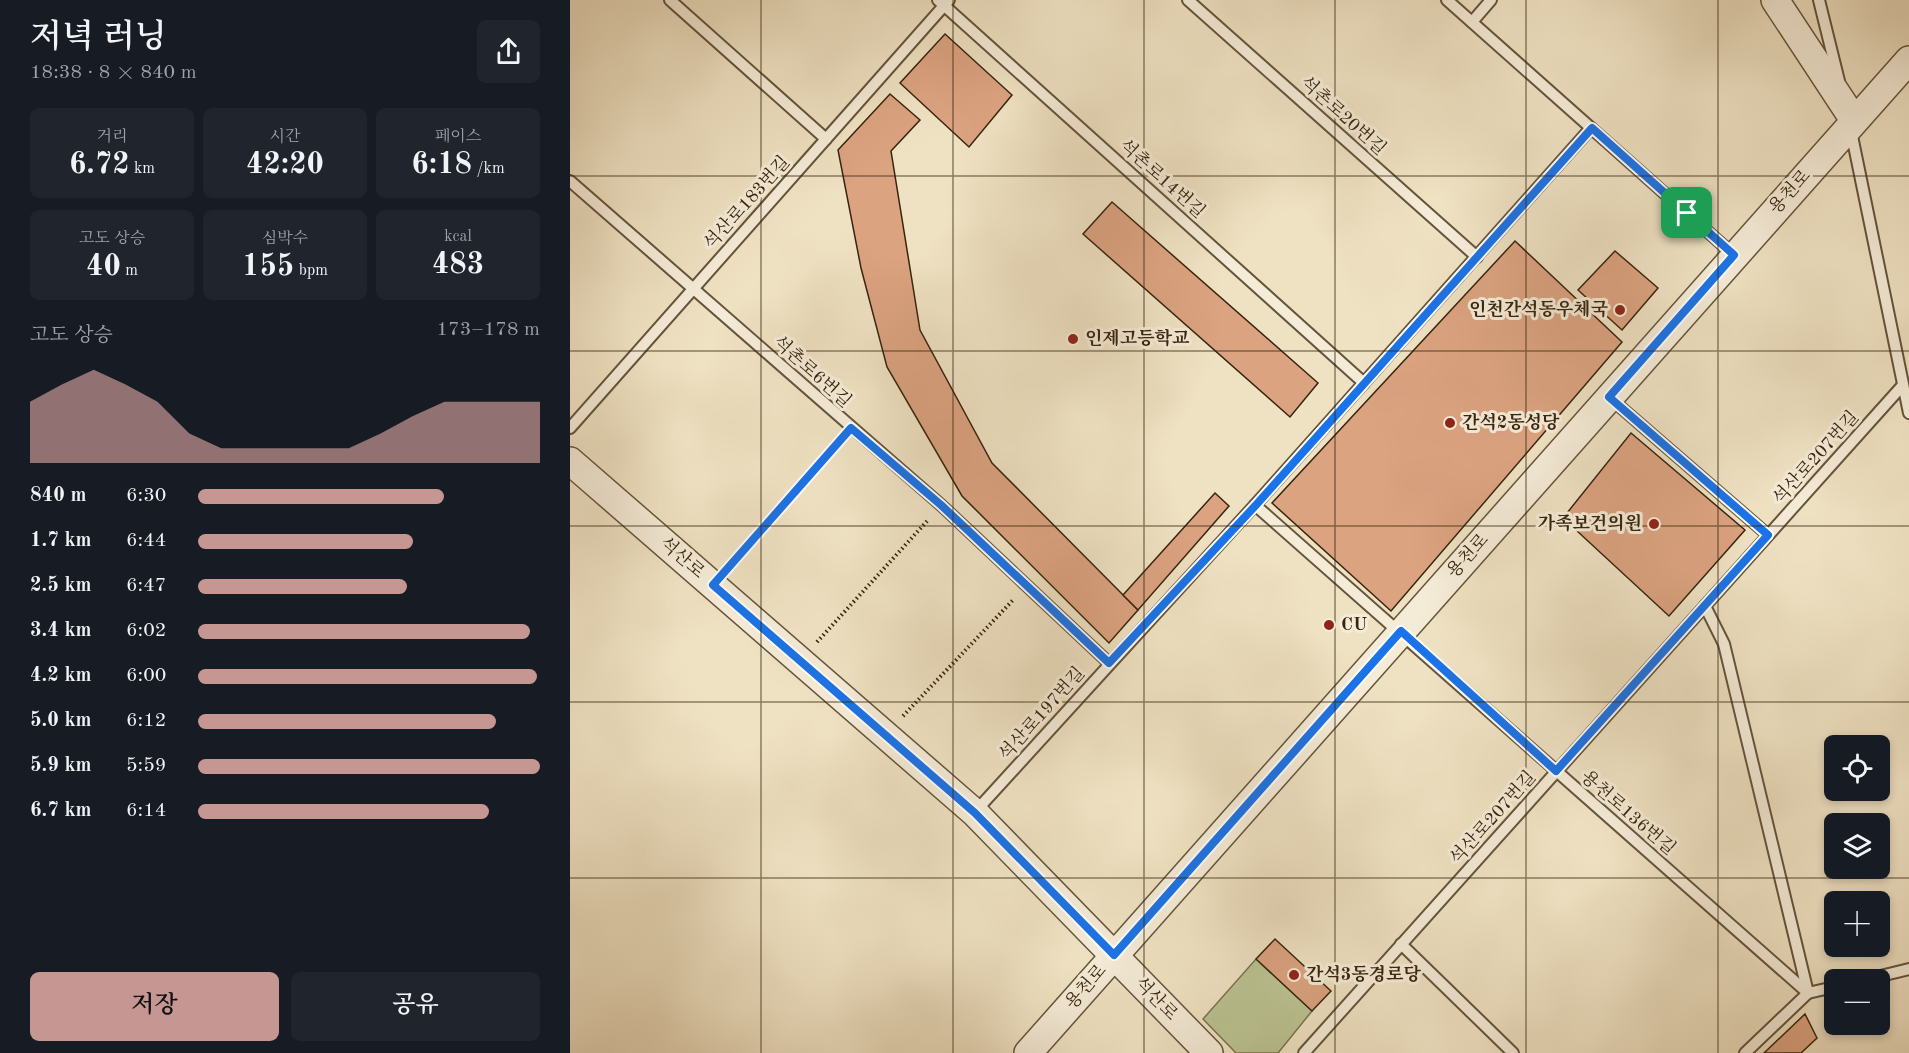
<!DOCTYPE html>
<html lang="ko">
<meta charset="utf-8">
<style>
:root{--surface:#171b24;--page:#20242c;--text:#f1f3f6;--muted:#9ea1a6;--accent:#c59692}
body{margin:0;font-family:"Old Standard TT","Noto Serif KR",serif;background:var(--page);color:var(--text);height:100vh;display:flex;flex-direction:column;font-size:22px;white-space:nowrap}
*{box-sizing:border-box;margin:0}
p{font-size:20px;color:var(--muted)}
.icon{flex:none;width:33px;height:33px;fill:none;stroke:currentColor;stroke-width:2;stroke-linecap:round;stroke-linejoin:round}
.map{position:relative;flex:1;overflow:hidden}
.panel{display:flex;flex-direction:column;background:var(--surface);width:570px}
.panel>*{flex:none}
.controls{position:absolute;left:1254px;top:735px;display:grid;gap:12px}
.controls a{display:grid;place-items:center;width:66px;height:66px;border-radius:9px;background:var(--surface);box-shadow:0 3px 9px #0003;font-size:30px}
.pin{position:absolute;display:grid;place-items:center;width:51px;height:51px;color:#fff;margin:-26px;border-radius:12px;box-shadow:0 3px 9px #0006}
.round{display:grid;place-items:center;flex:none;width:63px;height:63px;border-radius:9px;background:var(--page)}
.headline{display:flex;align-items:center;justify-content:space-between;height:102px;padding:0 30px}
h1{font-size:33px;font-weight:600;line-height:45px}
.figures{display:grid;grid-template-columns:repeat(3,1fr);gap:9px;height:102px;padding:6px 30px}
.figures div{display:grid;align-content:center;border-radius:9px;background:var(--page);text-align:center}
.figures b{font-size:30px;font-weight:600}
.figures small{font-size:16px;font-weight:400}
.figures p{font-size:16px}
.chart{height:168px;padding:12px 30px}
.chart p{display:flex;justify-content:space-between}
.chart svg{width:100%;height:108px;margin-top:6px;fill:var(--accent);opacity:.7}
.button{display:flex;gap:12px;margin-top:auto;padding:12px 30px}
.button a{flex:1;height:69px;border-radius:9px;background:var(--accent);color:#111;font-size:24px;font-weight:600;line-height:69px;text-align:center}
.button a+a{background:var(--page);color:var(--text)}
ul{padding:0 30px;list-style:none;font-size:20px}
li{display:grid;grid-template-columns:96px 72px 1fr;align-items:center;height:45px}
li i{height:15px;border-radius:8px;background:var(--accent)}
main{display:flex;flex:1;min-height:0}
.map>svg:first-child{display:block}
.green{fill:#bbc393;stroke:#797450;stroke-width:1.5}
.building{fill:#dca381;stroke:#37240e;stroke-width:1.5}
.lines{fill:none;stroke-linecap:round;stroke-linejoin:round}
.service-casing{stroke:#65543b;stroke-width:14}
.tertiary-casing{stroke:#65543b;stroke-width:30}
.path{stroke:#37240e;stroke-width:4;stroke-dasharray:1.5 3;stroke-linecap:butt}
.service{stroke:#f5ecd8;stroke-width:10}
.tertiary{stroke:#f5ecd8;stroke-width:27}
.route-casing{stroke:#fff;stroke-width:12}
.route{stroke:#1a73e8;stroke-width:8}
.grid{fill:none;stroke:#37240e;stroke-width:1.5;stroke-opacity:0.55}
.poi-dot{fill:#8f2418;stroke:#f5ecd8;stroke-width:2}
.labels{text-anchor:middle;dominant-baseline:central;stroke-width:6;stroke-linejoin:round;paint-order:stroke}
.street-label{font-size:18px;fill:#37240e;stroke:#f5ecd8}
.poi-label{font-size:18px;font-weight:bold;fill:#37240e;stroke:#f5ecd8;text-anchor:start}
</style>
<main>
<section class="panel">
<div class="headline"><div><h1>저녁 러닝</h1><p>18:38 · 8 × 840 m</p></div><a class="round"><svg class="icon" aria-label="share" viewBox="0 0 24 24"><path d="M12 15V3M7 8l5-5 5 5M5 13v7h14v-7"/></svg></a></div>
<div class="figures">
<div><p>거리</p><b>6.72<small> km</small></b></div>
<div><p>시간</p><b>42:20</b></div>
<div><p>페이스</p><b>6:18<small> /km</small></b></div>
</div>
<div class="figures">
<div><p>고도 상승</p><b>40<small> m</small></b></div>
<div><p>심박수</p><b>155<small> bpm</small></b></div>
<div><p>kcal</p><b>483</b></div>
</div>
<div class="chart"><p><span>고도 상승</span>173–178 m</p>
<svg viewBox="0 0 160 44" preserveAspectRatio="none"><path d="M0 44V19L10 12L20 6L30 12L40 19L50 32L60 38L70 38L80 38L90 38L100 38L110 32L120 25L130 19L140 19L150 19L160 19V44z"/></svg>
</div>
<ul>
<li><b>840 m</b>6:30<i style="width:72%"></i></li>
<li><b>1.7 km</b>6:44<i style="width:63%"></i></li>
<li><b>2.5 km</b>6:47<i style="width:61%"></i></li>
<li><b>3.4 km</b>6:02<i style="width:97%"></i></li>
<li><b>4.2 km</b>6:00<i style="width:99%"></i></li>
<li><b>5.0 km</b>6:12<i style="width:87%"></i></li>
<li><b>5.9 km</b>5:59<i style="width:100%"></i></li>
<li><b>6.7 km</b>6:14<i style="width:85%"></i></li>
</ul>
<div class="button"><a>저장</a><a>공유</a></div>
</section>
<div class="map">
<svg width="1339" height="1053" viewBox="0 0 1339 1053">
<rect width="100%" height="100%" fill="#efe2c3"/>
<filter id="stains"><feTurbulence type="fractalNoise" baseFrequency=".00333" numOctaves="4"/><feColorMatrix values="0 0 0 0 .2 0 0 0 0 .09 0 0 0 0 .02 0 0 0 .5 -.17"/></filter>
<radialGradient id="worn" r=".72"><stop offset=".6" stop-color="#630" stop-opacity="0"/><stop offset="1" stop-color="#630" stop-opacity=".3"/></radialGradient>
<!-- green -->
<path class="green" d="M686,959L742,1011L708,1053H666L633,1019Z"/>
<!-- building -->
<g class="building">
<path d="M375,34L442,95L399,147L330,83Z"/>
<path d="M320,94L350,120L321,151L350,330L422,463L568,610L539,643L392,496L317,367L291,268L268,150Z"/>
<path d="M542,202L748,383L720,417L513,234Z"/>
<path d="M945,241L1052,342L821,611L702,503Z"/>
<path d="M1045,251L1088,288L1052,330L1008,290Z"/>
<path d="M1061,433L1175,530L1099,616L993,518Z"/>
<path d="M645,493L659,506L568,610L553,595Z"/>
<path d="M705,939L761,991L742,1011L686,959Z"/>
<path d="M1235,1014L1247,1038L1231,1053H1194Z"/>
</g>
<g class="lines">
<defs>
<g id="service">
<path d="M100,0L256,139"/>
<path d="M368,0L794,383"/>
<path d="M618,0L907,257"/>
<path d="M877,0L1164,255"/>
<path d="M1249,0L1269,81"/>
<path d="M902,22L921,0"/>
<path d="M1281,131L1339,413"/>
<path d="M0,181L371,505L539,663"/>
<path d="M1040,398L1198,535"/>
<path d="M0,428L379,0"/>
<path d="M685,505L1238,993"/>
<path d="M1135,606L1154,644L1238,993"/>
<path d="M405,812L685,505L1021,128"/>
<path d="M831,944L943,1053"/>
<path d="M1294,980L1339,969"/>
<path d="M734,1053L1333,385"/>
<path d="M1175,1053L1238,993L1264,987"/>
</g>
<g id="tertiary">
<path d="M1205,0L1284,120"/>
<path d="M0,461L405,813L639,1053"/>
<path d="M458,1053L1339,60"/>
</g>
</defs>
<!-- service casing -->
<use href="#service" class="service-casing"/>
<!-- tertiary casing -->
<use href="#tertiary" class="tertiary-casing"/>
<!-- path -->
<g class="path">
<path d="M160,566L270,441"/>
<path d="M247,642L359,519"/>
<path d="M333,716L444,599"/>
</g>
<!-- service -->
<use href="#service" class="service"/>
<!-- tertiary -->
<use href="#tertiary" class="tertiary"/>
</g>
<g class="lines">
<defs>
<path id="route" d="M1022,128L1164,255L1039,397L1198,535L986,771L831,631L544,955L405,813L143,585L281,428L371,505L539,663L686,505Z"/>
</defs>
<!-- route casing -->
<use href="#route" class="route-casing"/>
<!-- route -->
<use href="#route" class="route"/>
</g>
<!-- grid -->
<path class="grid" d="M191,0V1053M383,0V1053M574,0V1053M765,0V1053M956,0V1053M1148,0V1053M0,176H1339M0,351H1339M0,526H1339M0,702H1339M0,878H1339"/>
<!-- markers -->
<g class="poi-dot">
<circle cx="1050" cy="310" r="6"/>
<circle cx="503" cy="339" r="6"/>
<circle cx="880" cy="423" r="6"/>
<circle cx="1084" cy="524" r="6"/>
<circle cx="759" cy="625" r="6"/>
<circle cx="724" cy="975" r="6"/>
</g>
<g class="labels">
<!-- street labels -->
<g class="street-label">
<text transform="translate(773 116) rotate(42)">석촌로20번길</text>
<text transform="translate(592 179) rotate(42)">석촌로14번길</text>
<text transform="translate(1220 192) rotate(-48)">용천로</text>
<text transform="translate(177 203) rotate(-48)">석산로183번길</text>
<text transform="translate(242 372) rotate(42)">석촌로6번길</text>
<text transform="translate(1246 458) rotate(-48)">석산로207번길</text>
<text transform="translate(898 556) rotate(-48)">용천로</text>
<text transform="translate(112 558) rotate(41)">석산로</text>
<text transform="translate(472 714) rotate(-48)">석산로197번길</text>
<text transform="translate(1058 813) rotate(41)">용천로136번길</text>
<text transform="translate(923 818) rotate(-48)">석산로207번길</text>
<text transform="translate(516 987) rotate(-49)">용천로</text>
<text transform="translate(586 999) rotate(46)">석산로</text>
</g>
<!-- poi labels -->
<g class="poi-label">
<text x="1038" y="310" text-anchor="end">인천간석동우체국</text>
<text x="515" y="339">인제고등학교</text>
<text x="892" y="423">간석2동성당</text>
<text x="1072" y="524" text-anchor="end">가족보건의원</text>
<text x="771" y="625">CU</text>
<text x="736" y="975">간석3동경로당</text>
</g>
</g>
<rect width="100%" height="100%" filter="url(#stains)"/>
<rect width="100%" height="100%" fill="url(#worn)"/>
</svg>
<div class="controls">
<a><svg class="icon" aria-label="locate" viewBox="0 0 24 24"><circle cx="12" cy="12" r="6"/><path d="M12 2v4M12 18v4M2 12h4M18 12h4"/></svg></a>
<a><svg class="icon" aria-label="layers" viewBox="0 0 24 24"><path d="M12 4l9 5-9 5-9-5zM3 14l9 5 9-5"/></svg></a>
<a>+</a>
<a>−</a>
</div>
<div class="pin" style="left:1117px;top:213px;background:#1e9e55"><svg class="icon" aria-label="arrive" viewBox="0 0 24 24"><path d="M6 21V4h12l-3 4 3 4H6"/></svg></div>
</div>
</main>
